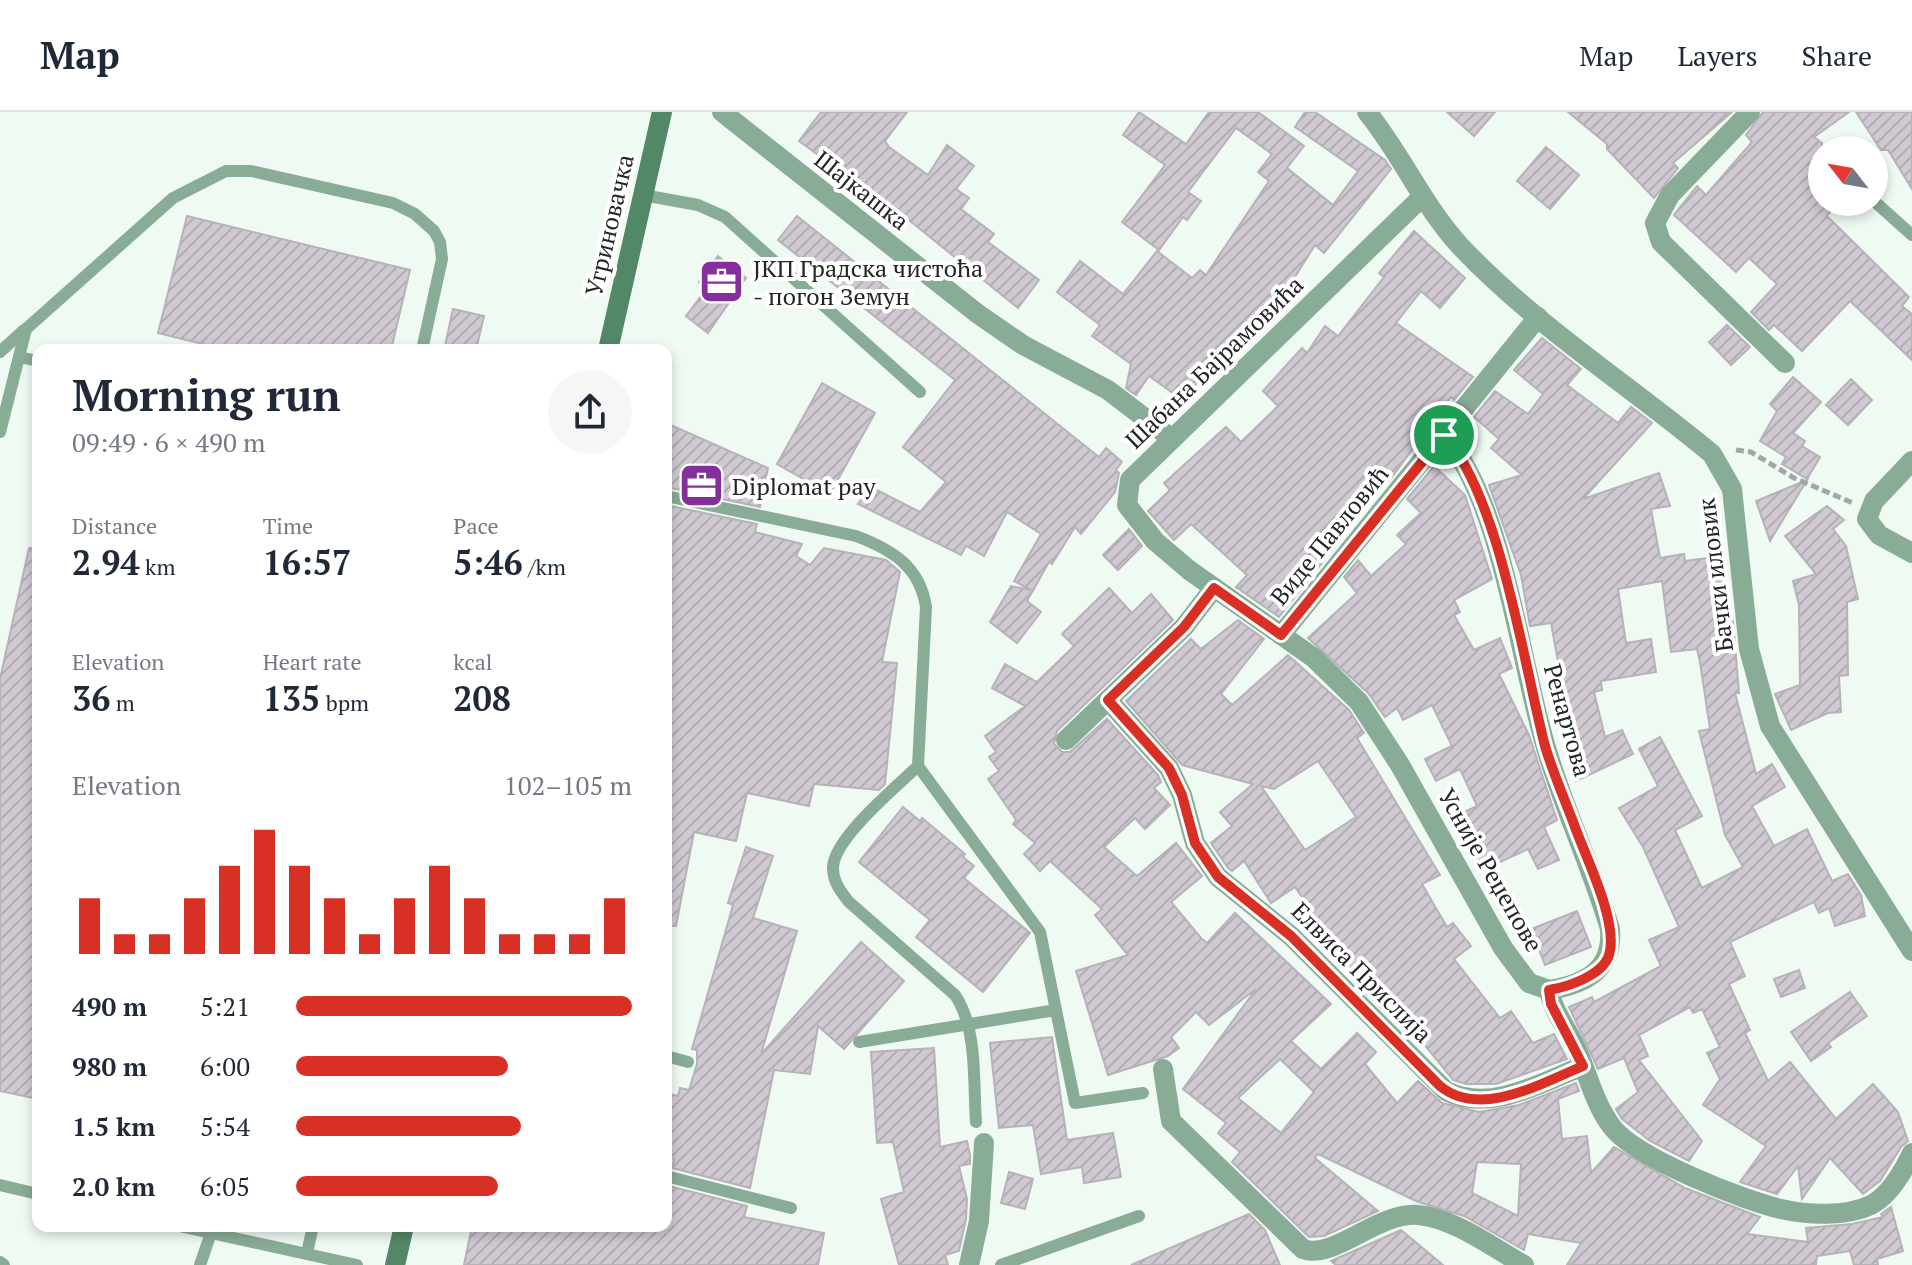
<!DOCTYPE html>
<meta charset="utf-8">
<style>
:root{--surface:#fff;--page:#f6f6f7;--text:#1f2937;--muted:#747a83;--line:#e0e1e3;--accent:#d93025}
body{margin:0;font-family:"PT Serif",serif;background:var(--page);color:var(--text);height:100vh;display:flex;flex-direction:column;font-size:30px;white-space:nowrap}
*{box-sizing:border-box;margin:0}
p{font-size:26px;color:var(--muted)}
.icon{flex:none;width:44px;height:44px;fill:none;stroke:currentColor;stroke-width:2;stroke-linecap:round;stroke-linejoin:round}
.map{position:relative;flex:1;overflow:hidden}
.panel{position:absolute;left:32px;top:232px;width:640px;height:888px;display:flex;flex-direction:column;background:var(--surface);border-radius:16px;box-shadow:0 4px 12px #0003}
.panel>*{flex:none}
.needle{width:52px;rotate:301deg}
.buttons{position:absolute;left:1808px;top:24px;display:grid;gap:16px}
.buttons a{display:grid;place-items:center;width:80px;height:80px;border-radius:50%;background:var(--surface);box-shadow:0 4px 12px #0003;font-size:40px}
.pin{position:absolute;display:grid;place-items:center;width:68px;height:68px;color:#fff;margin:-34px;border:4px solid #fff;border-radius:50%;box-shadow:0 2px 8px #0007}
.round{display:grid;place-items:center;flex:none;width:84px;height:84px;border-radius:42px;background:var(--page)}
.summary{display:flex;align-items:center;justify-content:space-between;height:136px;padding:0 40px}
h1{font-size:44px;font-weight:700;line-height:60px}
.figures{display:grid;grid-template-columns:repeat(3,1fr);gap:12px;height:136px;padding:8px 40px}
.figures div{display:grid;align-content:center}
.figures b{font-size:34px;font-weight:700}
.figures small{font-size:22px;font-weight:400}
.figures p{font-size:22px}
.chart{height:224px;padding:16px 40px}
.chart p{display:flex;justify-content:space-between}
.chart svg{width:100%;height:144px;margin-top:8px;stroke:var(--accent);stroke-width:6}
ul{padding:0 40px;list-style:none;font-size:26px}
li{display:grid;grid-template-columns:128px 96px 1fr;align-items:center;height:60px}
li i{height:20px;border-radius:10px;background:var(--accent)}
header{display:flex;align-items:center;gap:48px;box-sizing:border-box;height:112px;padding:0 40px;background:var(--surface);border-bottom:2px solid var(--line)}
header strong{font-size:38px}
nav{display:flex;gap:44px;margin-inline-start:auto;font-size:28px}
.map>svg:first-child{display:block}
.building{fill:url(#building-hatch);stroke:#b7b1b9;stroke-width:2;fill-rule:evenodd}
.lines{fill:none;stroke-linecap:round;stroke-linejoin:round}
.path{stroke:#a0a8a3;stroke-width:5;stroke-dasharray:8 4;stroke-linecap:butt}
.service{stroke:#89ac96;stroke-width:12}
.minor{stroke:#89ac96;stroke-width:20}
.secondary{stroke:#528868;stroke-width:20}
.route-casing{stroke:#fff;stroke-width:16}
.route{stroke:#d93025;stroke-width:10}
.labels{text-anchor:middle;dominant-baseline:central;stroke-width:8;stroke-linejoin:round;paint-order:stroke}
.street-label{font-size:24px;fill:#222624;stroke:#fff}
.poi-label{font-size:24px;fill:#222624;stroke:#fff;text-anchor:start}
</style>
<header>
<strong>Map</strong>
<nav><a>Map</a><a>Layers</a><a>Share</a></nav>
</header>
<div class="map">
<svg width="1912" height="1153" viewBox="0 0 1912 1153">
<defs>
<pattern id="building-hatch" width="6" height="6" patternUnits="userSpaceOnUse" patternTransform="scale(2)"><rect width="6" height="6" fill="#d0c9d2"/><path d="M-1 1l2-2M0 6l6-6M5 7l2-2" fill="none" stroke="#b2acb4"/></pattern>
</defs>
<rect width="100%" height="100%" fill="#effaf3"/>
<!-- building -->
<g class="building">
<path d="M821,0H907L885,29L889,35L928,63L947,33L974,54L956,77L969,86L961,97L994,122L988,130L1039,168L1018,196L910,109L799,29Z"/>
<path d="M1139,0L1186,32L1209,0H1258L1304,34L1287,56L1333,93L1358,59L1295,15L1305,0H1315L1385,48L1391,57L1324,141L1315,133L1281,187L1222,237L1184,289L1149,264L1136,283L1126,276L1131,252L1092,224L1100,213L1057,180L1080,149L1123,182L1157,139L1192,166L1200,158L1206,163L1269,69L1258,60L1272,42L1236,16L1188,80L1201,89L1187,108L1183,105L1159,138L1122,110L1165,53L1123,23Z"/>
<path d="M1447,0H1495L1474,24Z"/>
<path d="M1568,0H1732L1673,51L1678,56L1654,86L1607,37V32Z"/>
<path d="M1763,0H1849L1814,25L1822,31V90H1838L1827,104L1909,185L1902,194L1912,202V248L1850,189L1802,239L1774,213L1769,218L1751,200L1777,172L1749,146L1736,160L1674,103L1697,74L1706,83L1752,30L1746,23Z"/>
<path d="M1856,0H1912V77L1888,38H1881Z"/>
<path d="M1546,35L1579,63L1550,97L1517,69Z"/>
<path d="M187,104L410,158L391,238H227L158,221Z"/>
<path d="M797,104L1099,345L1106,336L1122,350L1116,358L1119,361L1115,380L1081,422L1075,415L1052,452L1049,450L1027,489L1041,500L1017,531L990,510L1011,474L1031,478L1014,469L1041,422L1007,400L984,444L966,434L961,443L858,392L871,375L920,400L946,370L903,335L955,268L778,128Z"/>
<path d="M1414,119L1465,166L1440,196L1421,179L1396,211L1473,265L1454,288L1451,285L1389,369L1382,362L1339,421L1341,427L1279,505L1236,475L1247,463L1191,412L1174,428L1148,399L1170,378L1164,371L1226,315L1241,330L1278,294L1263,279L1302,236L1307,241L1325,214L1338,224L1384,165L1379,161Z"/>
<path d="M718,144L746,166L708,221L686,204L707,176L699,170Z"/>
<path d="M453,197L484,204L476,238H444Z"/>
<path d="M1727,213L1750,235L1731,253L1709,230Z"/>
<path d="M1542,226L1581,257L1567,273L1618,311L1631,295L1652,311L1583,387L1659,361L1670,394L1651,397L1660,446L1684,442L1685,449L1722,444L1733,510L1739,581H1735L1756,662L1772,652L1785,675L1752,694L1774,734L1807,717L1832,769L1848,762L1861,783L1865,804L1835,814L1829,796L1819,801L1814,790L1730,830L1745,864L1729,872L1750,918L1745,921L1768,969L1790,950L1836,1007L1873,972L1898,1000L1908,1029L1901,1035L1880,1069L1863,1082L1830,1046L1802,1087L1798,1054L1777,1082L1740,1070L1766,1034L1703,993L1720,967L1707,941L1720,935L1702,897L1693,901L1690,895L1639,923L1648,944L1639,948L1702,1029L1689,1049L1650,1029L1622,1007L1616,997L1638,980L1624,946L1598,957L1569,895L1592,885L1594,890L1661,854L1649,828L1679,815L1643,735L1619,696L1658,674L1639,637L1660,625L1702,704L1675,718L1702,776L1743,755L1725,723L1699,619L1710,617L1700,550L1697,537L1671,540L1662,469L1618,477L1626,531L1651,527L1656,560L1601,569L1602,578L1594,580L1605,625L1622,618L1633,642L1576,669L1556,592L1565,589L1551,511L1530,514L1521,463L1489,373L1522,363L1491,336L1499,327L1474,305L1495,279L1528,302L1543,282L1514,258Z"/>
<path d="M1793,265L1821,290L1793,321L1805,329L1802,334L1820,345L1807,367L1782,352L1786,345L1760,329L1777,299L1770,292Z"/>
<path d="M1851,267L1872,288L1848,313L1826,293Z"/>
<path d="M822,271L875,301L830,382L777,352Z"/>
<path d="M666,311L768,356L760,395L666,375Z"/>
<path d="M1434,354L1465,383L1492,467L1454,488L1460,500L1454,503L1474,538L1500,526L1512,556L1499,562L1529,623L1557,708L1544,715L1559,748L1538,757L1528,737L1481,759L1456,704L1477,694L1460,657L1436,669L1425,647L1452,634L1432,593L1403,608L1397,596L1385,605L1368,581L1308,526L1357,481L1344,465L1358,448L1371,464L1406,432L1397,423L1421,401L1407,387Z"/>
<path d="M1807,368L1770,429L1756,389Z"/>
<path d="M666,393L757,412L755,420L802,432L796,444L810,453L824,436L886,448L900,460L882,550L897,551L885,672L879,678L814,672L809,694L747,681L736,729L694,720L676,814H666Z"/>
<path d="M1827,394L1844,408L1833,417L1846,434L1858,487L1847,490L1848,563L1839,564L1841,600L1828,601L1791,618L1775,582L1800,573L1799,493L1793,469L1816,462L1785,424Z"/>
<path d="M1129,417L1142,434L1118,458L1103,443Z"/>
<path d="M29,436H38V987L0,979V567Z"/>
<path d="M1109,476L1132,501L1151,482L1173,508L1057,619L1054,632L1062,640H1070L1107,607L1158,663L1161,670L1154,676L1170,693L1145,717L1135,706L1104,735L1137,764L1176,731L1202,764L1171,790L1201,826L1207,831L1235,801L1331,892L1291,929L1321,957L1357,921L1376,940L1365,952L1397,991L1418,969L1442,991L1479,1000L1519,993L1576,971L1579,979L1558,987L1562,1027L1587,1024L1591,1061L1614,1035L1685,1076L1760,1105L1747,1122L1808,1130L1806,1116L1852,1112L1883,1105L1881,1102L1891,1095L1903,1139L1877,1147L1878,1153H1854L1850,1139L1817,1144L1816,1153H1567L1581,1131L1528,1122L1524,1138L1464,1104L1418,1090L1318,1042L1315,1046L1378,1099L1324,1124L1309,1125L1232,1050L1240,1040L1218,1021L1226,1011L1183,977L1256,877L1209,913L1196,900L1171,925L1179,936L1168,944L1108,963L1076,859L1128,843L1095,803L1102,797L1050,749L1040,759L1024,742L1035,731L1013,712L1016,708L988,667L999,659L989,645L996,640L985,624L1025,594L992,576L1005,552L1037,570L1074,534L1062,522ZM1280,947L1314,980L1281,1021L1238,986ZM1477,1050L1521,1052L1518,1104L1472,1081Z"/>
<path d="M1238,508L1264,527L1221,582L1232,593L1288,543L1349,598L1364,621L1357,626L1440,763L1422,772L1447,815L1453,811L1471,834L1454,847L1500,906L1511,899L1533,931L1554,922L1567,947L1496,972H1466L1453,968L1393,894L1385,900L1355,870L1313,810L1317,807L1295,775L1271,791L1244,749L1232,759L1228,756L1211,731L1232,714L1220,700L1253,672L1182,653L1126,589L1191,527L1201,537ZM1318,649L1356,705L1305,738L1261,674L1274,677Z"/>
<path d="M903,695L920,709L922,706L965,742L963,745L974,754L964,766L1030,821L983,880L916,825L930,808L859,750Z"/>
<path d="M746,735L773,744L753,806L797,819L761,942L861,830L904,869L844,937L818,914L810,962L774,958L750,1076L672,1056L674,1047L666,1045V981L678,984L680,976L689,978L697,952V938L692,937L733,793L728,791Z"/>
<path d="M1577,799L1591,835L1545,853L1531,817Z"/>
<path d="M1799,858L1805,876L1781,885L1774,867Z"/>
<path d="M1850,880L1867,904L1828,931L1831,935L1811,949L1791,920Z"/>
<path d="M1052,925L1067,1028L1113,1021L1121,1065L1084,1071L1082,1055L1041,1062L1033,1013L999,1016L990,931Z"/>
<path d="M934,936L940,1035L967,1029L970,1043V1052L959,1054L967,1087L966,1107L959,1139L945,1143L948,1153H899L881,1087L904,1080L893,1030L877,1031L871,940Z"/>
<path d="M1009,1060L1033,1067L1025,1097L1001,1091Z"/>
<path d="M669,1074L747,1094L744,1105L824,1121L818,1153H464L472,1114H666Z"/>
<path d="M1249,1102L1265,1118L1280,1153H1131Z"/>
<path d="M1401,1118L1443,1153H1336L1331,1149Z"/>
</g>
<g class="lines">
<!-- path -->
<path class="path" d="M1736,338L1751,340L1794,366L1853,391"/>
<!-- service -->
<g class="service">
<path d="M643,83L698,93L725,105L920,280"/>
<path d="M1874,89L1912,123"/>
<path d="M0,240L24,218"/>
<path d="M19,245L38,249"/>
<path d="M0,320L26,217L173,86L226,59H251L393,91L415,102L434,119L440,130L442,147L422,238"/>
<path d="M666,384L856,424C893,438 920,455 926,495L918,654L1040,820L1075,991L1143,981"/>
<path d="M918,654C896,675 833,727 833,756C833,770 841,780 849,790L955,883C978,917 973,970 976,1010"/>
<path d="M859,930L1056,898"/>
<path d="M666,944L688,950"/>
<path d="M666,1064L791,1096"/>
<path d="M0,1073L38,1082"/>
<path d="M179,1114L357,1153"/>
<path d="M307,1141L313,1114"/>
<path d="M0,1150L4,1153"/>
<path d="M200,1153L211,1121"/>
<path d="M1001,1153L1139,1104"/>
</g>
<!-- minor -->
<g class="minor">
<path d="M722,0L978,202L1023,233L1108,278L1171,326"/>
<path d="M1367,0C1402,43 1423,94 1461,135C1536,214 1629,273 1712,342L1732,377L1749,537L1770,614L1912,839"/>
<path d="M1750,0L1670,83L1655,111L1661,130L1785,251"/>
<path d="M1421,86L1130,368L1127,393L1155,429L1189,458L1314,546L1359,590L1400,653L1503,836L1529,871L1549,878C1553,900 1568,917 1577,938C1588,963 1595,993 1612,1015C1636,1046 1742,1088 1781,1097C1807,1103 1846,1105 1871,1093C1890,1083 1903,1060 1912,1041"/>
<path d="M1444,323C1504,392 1519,549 1547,639C1565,699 1592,756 1610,817C1613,857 1587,872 1549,878"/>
<path d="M1912,349L1874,389L1867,407L1879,423L1912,441"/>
<path d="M1281,523L1538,205"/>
<path d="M1108,588L1169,656L1182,683L1195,731L1218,765L1291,824L1446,979C1490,1001 1541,971 1583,954"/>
<path d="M1066,628L1184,515L1214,476"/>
<path d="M1163,957L1171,1009L1303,1137C1332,1149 1377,1100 1418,1103C1454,1106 1493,1136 1524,1153"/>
<path d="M969,1153L979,1109L984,1031"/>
</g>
<!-- secondary -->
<g class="secondary">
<path d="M608,238L662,0"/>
<path d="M395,1153L404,1114"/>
</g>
</g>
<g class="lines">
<defs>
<path id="route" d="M1444,323C1500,386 1523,549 1545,634C1553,661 1565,688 1575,715C1586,746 1619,811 1609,843C1603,863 1568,875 1549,878L1551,892L1583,954C1542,971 1480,1007 1440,974L1291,824L1218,765L1195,731L1182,683L1169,656L1108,588L1184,515L1214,476L1281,523Z"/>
</defs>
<!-- route casing -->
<use href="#route" class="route-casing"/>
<!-- route -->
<use href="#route" class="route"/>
</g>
<!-- icons -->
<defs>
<symbol id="office-square" viewBox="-11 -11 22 22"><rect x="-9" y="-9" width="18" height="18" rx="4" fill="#852f9c" stroke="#fff"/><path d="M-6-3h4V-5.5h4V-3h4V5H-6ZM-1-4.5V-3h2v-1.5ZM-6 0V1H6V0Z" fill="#fff"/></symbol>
</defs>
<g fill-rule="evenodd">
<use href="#office-square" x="696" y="144" width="51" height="51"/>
<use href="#office-square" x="676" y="348" width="51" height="51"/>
</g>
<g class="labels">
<!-- street labels -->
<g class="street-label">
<text transform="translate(862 78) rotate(38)">Шајкашка</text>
<text transform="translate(609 113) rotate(-77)">Угриновачка</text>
<text transform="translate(1214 250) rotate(-44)">Шабана Бајрамовића</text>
<text transform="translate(1329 423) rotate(-51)">Виде Павловић</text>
<text transform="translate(1715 463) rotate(-97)">Бачки иловик</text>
<text transform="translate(1568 608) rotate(74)">Ренартова</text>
<text transform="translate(1491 758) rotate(60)">Усније Реџепове</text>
<text transform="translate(1362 860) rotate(45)">Елвиса Прислија</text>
</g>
<!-- poi labels -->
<g class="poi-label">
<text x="753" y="156">ЈКП Градска чистоћа<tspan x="753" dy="28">- погон Земун</tspan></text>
<text x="732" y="374">Diplomat pay</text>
</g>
</g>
</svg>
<div class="buttons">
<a><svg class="needle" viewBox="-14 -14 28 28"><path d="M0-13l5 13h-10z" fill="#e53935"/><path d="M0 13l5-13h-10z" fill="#747a83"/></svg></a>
</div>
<div class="pin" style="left:1444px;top:323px;background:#1e9e55"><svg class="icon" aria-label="arrive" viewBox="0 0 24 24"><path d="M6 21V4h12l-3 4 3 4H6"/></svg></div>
<section class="panel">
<div class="summary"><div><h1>Morning run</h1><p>09:49 · 6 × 490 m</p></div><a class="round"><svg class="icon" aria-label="share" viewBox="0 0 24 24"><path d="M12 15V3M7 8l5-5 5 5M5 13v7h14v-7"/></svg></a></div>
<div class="figures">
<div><p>Distance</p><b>2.94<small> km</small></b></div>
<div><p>Time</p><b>16:57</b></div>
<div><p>Pace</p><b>5:46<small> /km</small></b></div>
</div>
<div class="figures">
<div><p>Elevation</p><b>36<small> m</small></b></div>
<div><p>Heart rate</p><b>135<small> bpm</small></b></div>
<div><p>kcal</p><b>208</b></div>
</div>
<div class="chart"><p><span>Elevation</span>102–105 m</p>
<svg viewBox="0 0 160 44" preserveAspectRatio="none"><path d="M5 44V27M15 44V38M25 44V38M35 44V27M45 44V17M55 44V6M65 44V17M75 44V27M85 44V38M95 44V27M105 44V17M115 44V27M125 44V38M135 44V38M145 44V38M155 44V27"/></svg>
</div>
<ul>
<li><b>490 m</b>5:21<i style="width:100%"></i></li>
<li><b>980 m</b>6:00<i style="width:63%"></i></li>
<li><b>1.5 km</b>5:54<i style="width:67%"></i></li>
<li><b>2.0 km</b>6:05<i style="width:60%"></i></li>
</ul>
</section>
</div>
